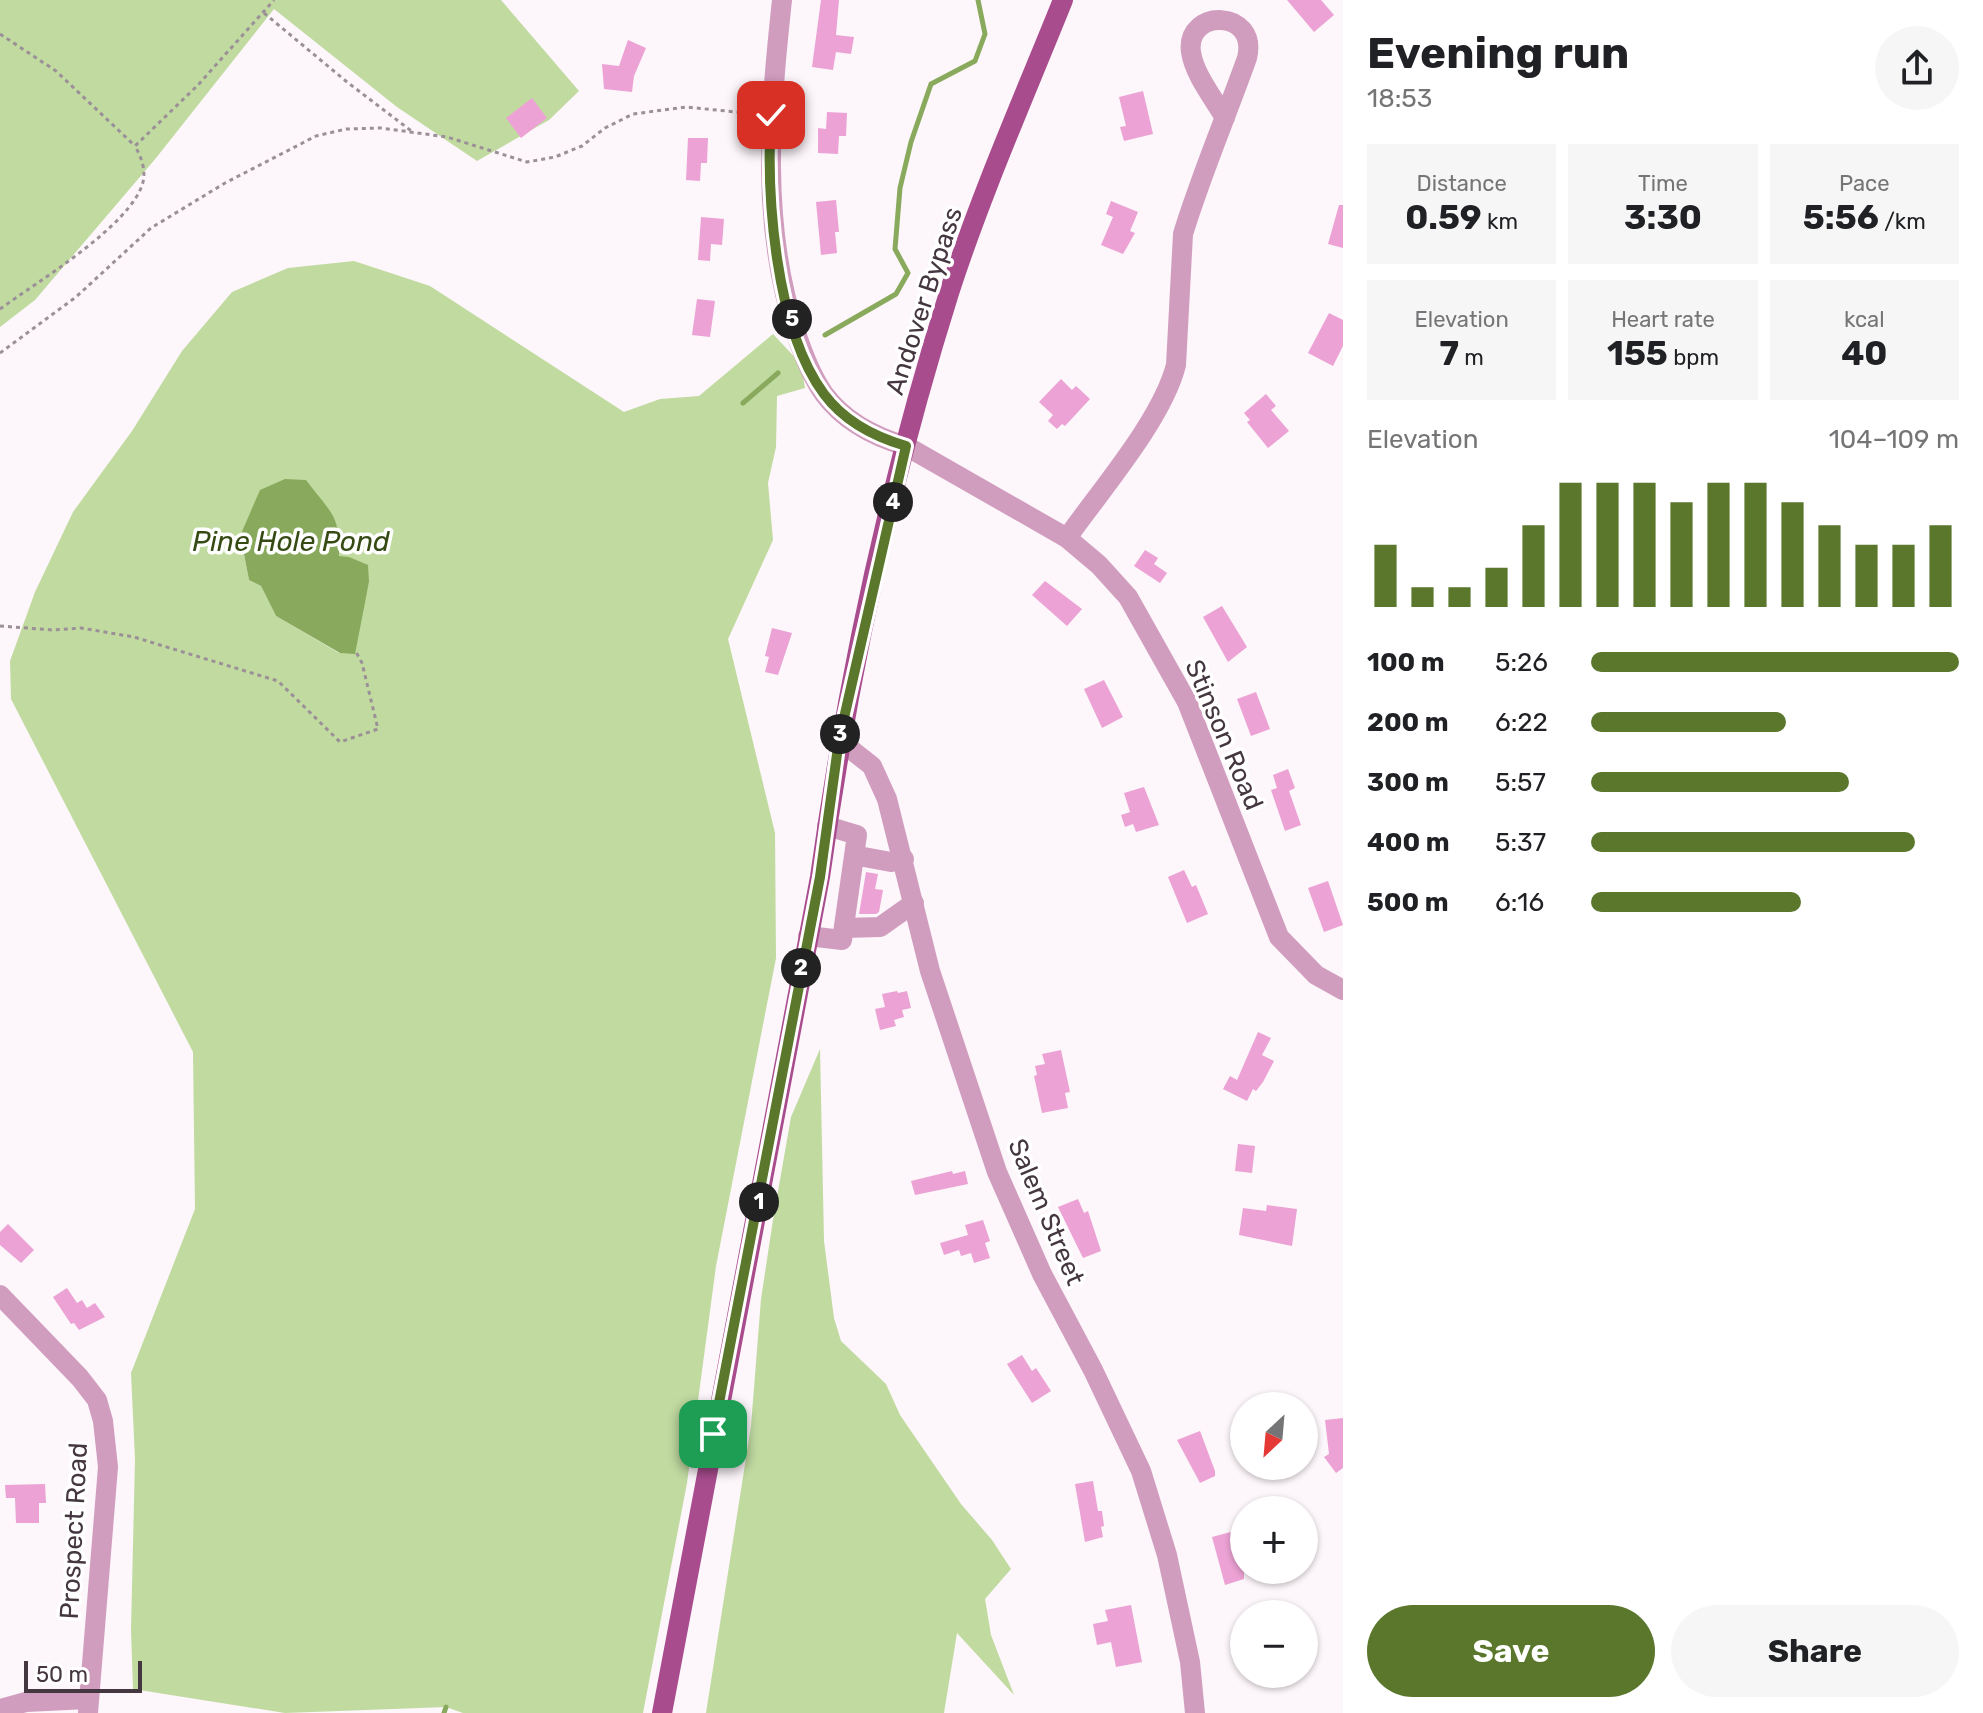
<!DOCTYPE html>
<meta charset="utf-8">
<style>
:root{--surface:#fff;--page:#f6f6f6;--text:#202124;--muted:#757577;--accent:#5a772c}
body{margin:0;font-family:Rubik,sans-serif;background:var(--page);color:var(--text);height:100vh;display:flex;flex-direction:column;font-size:30px;white-space:nowrap}
*{box-sizing:border-box;margin:0}
p{font-size:26px;color:var(--muted)}
.icon{flex:none;width:44px;height:44px;fill:none;stroke:currentColor;stroke-width:2;stroke-linecap:round;stroke-linejoin:round}
.map{position:relative;flex:1;overflow:hidden}
.details{display:flex;flex-direction:column;background:var(--surface);width:640px}
.details>*{flex:none}
.needle{width:52px;rotate:206deg}
.tools{position:absolute;left:1230px;top:1392px;display:grid;gap:16px}
.tools a{display:grid;place-items:center;width:88px;height:88px;border-radius:50%;background:var(--surface);box-shadow:0 2px 6px #0004;font-size:40px}
.scale{position:absolute;left:24px;bottom:20px;width:118px;box-sizing:border-box;padding-left:8px;border:4px solid #453740;border-top:0;font-size:22px;line-height:28px;white-space:nowrap;color:#453740;-webkit-text-stroke:6px #fff;paint-order:stroke}
.pin{position:absolute;display:grid;place-items:center;width:68px;height:68px;color:#fff;margin:-34px;border-radius:16px;box-shadow:0 4px 12px #0006}
.km{position:absolute;width:40px;height:40px;margin:-20px;border-radius:50%;background:#222;color:#fff;font-size:22px;line-height:40px;text-align:center}
.round{display:grid;place-items:center;flex:none;width:84px;height:84px;border-radius:42px;background:var(--page)}
.overview{display:flex;align-items:center;justify-content:space-between;height:136px;padding:0 24px}
h1{font-size:44px;font-weight:700;line-height:60px}
.figures{display:grid;grid-template-columns:repeat(3,1fr);gap:12px;height:136px;padding:8px 24px}
.figures div{display:grid;align-content:center;border-radius:0px;background:var(--page);text-align:center}
.figures b{font-size:34px;font-weight:700}
.figures small{font-size:22px;font-weight:400}
.figures p{font-size:22px}
.chart{height:224px;padding:16px 24px}
.chart p{display:flex;justify-content:space-between}
.chart svg{width:100%;height:144px;margin-top:8px;stroke:var(--accent);stroke-width:6}
.cta{display:flex;gap:16px;margin-top:auto;padding:16px 24px}
.cta a{flex:1;height:92px;border-radius:48px;background:var(--accent);color:#fff;font-size:32px;font-weight:700;line-height:92px;text-align:center}
.cta a+a{background:var(--page);color:var(--text)}
ul{padding:0 24px;list-style:none;font-size:26px}
li{display:grid;grid-template-columns:128px 96px 1fr;align-items:center;height:60px}
li i{height:20px;border-radius:10px;background:var(--accent)}
main{display:flex;flex:1;min-height:0}
.map>svg:first-child{display:block}
.green{fill:#c0daa0;fill-rule:evenodd}
.water{fill:#89aa5d}
.lines{fill:none;stroke-linecap:round;stroke-linejoin:round}
.stream{stroke:#89aa5d;stroke-width:5}
.building{fill:#eca2d4}
.path{stroke:#9b9097;stroke-width:3;stroke-dasharray:4 4;stroke-linecap:butt}
.minor{stroke:#d19dbf;stroke-width:20}
.major{stroke:#a84c8e;stroke-width:20}
.route-casing{stroke:#fff;stroke-width:16}
.route{stroke:#5a772c;stroke-width:10}
.labels{text-anchor:middle;dominant-baseline:central;stroke-width:7;stroke-linejoin:round;paint-order:stroke}
.street-label{font-size:26px;fill:#453740;stroke:#fff}
.water-label{font-size:28px;font-style:italic;fill:#364b14;stroke:#fff}
</style>
<main>
<div class="map">
<svg width="1343" height="1713" viewBox="0 0 1343 1713">
<rect width="100%" height="100%" fill="#fdf6fa"/>
<!-- green -->
<g class="green">
<path d="M0,0H501L579,91L549,120L477,161L397,107L274,9L156,158L35,300L0,327Z"/>
<path d="M354,261L430,286L624,412L660,399L699,396L773,334L801,364L805,388L777,396L776,447L768,483L773,540L728,639L775,833L776,958L716,1266L687,1483L643,1713H463L446,1707L285,1713L133,1689L131,1630L135,1459L131,1373L195,1209L193,1052L11,699L10,661L35,592L73,512L132,431L182,351L232,292L288,268ZM323,502C337,519 341,534 339,557L369,582L362,613L339,653L276,616L261,586L249,580L244,554Z"/>
<path d="M820,1049L824,1241L834,1318L841,1341L886,1384L900,1415L961,1504L992,1540L1011,1569L985,1599L991,1635L1014,1695L957,1633L944,1713H706L751,1426L761,1299L773,1220L791,1117Z"/>
</g>
<!-- water -->
<path class="water" d="M285,479L306,480C330,512 341,515 339,556L349,557L368,565L369,582L355,654L340,653L276,616L261,586L249,580L244,554L237,543L260,490Z"/>
<g class="lines">
<!-- stream -->
<g class="stream">
<path d="M825,335L896,294L908,273L895,249L900,188L911,142L931,84L975,61L985,34L978,0"/>
<path d="M743,403L778,373"/>
<path d="M444,1713L446,1707"/>
</g>
</g>
<!-- building -->
<g class="building">
<path d="M821,0H839L836,35L854,37L851,54L836,52L833,70L812,67Z"/>
<path d="M1287,0H1321L1334,15L1314,32Z"/>
<path d="M628,40L646,48L634,76L632,92L604,89L602,64L619,66Z"/>
<path d="M1143,91L1153,134L1124,141L1120,127L1126,126L1119,97Z"/>
<path d="M532,98L547,118L521,138L506,118Z"/>
<path d="M827,112L847,113L846,136H839L838,154L818,153V128L826,129Z"/>
<path d="M688,138H708L707,163H701L700,181L686,180Z"/>
<path d="M836,200L839,232H835L837,253L821,255L816,202Z"/>
<path d="M1111,201L1138,212L1130,231L1135,233L1123,254L1101,245L1113,217L1106,214Z"/>
<path d="M1339,205H1343V248L1328,244Z"/>
<path d="M701,217L724,219L722,245L711,244L710,261L698,260Z"/>
<path d="M697,299L715,301L710,337L692,335Z"/>
<path d="M1329,313L1343,320V346L1333,366L1308,353Z"/>
<path d="M1061,379L1072,390L1076,386L1090,399L1065,426L1062,424L1057,429L1048,421L1053,415L1039,402Z"/>
<path d="M1266,394L1276,406L1271,410L1289,431L1268,448L1247,422L1250,420L1244,413Z"/>
<path d="M1145,550L1158,558L1154,564L1167,573L1160,583L1134,566Z"/>
<path d="M1045,581L1082,609L1067,626L1032,595Z"/>
<path d="M1222,606L1247,647L1228,662L1203,617Z"/>
<path d="M772,628L792,633L778,675L765,672L769,657L765,656Z"/>
<path d="M1104,680L1123,717L1102,728L1084,689Z"/>
<path d="M1256,692L1270,729L1251,736L1237,699Z"/>
<path d="M1288,769L1295,788L1289,791L1301,825L1285,831L1271,790L1277,788L1273,775Z"/>
<path d="M1144,787L1159,825L1136,832L1133,824L1125,827L1121,815L1130,812L1124,793Z"/>
<path d="M1184,870L1192,887L1196,885L1208,914L1187,923L1168,877Z"/>
<path d="M866,872L878,874L875,889L883,890L879,912L876,914H859Z"/>
<path d="M1328,881L1343,925L1324,932L1308,888Z"/>
<path d="M897,991L898,993L907,991L911,1008L902,1010L904,1017L894,1020L896,1026L880,1030L875,1009L885,1007L882,994Z"/>
<path d="M1258,1032L1271,1038L1262,1055L1274,1061L1263,1082L1256,1091L1253,1089L1247,1101L1223,1089L1230,1076L1237,1080Z"/>
<path d="M1061,1050L1070,1092L1065,1093L1068,1108L1042,1113L1034,1076L1037,1075L1035,1066L1045,1064L1042,1054Z"/>
<path d="M1238,1144L1255,1146L1252,1173L1235,1171Z"/>
<path d="M952,1171L953,1174L965,1171L968,1184L915,1195L911,1181Z"/>
<path d="M1078,1199L1084,1213L1088,1211L1101,1251L1083,1258L1058,1207Z"/>
<path d="M1267,1205L1297,1209L1292,1246L1239,1235L1243,1208L1266,1211Z"/>
<path d="M983,1220L990,1241L985,1243L990,1258L974,1263L971,1253L961,1256L959,1250L944,1255L940,1243L968,1235L965,1225Z"/>
<path d="M8,1224L34,1250L21,1263L0,1245V1232Z"/>
<path d="M67,1288L77,1303L82,1300L87,1308L95,1303L105,1317L79,1330L74,1323L71,1324L53,1297Z"/>
<path d="M1022,1355L1032,1371L1036,1368L1051,1391L1032,1403L1007,1364Z"/>
<path d="M1343,1418V1468L1336,1473L1324,1457L1329,1454L1325,1420Z"/>
<path d="M1200,1431L1215,1471V1476L1200,1483L1177,1440Z"/>
<path d="M1093,1481L1098,1511H1102L1104,1526L1101,1527L1103,1537L1085,1542L1075,1484Z"/>
<path d="M45,1484L46,1503H39V1523H16L15,1498H6L5,1485Z"/>
<path d="M1238,1530L1244,1552V1579L1225,1585L1212,1537Z"/>
<path d="M1131,1605L1142,1662L1116,1667L1111,1642L1097,1645L1093,1624L1108,1621L1105,1610Z"/>
</g>
<g class="lines">
<!-- path -->
<g class="path">
<path d="M264,13L347,82L414,133"/>
<path d="M0,34L56,71L135,146"/>
<path d="M0,309C37,282 132,225 143,182C146,169 141,157 135,146L198,85L274,0"/>
<path d="M0,353L76,297L151,228L225,183L316,136L346,129L381,128L447,137L527,162L555,157L582,146L605,128L633,114L686,107L756,114"/>
<path d="M0,626L53,630L81,628L134,637L278,681L340,742L378,729L362,663L355,650"/>
</g>
<!-- minor -->
<g class="minor">
<path d="M782,0C770,112 760,225 796,333C803,354 812,377 824,394C844,421 875,437 906,446L1067,538L1099,565L1128,597L1187,702L1279,937L1316,975L1343,990"/>
<path d="M1067,538C1100,491 1162,420 1176,365L1183,234C1201,175 1226,117 1247,58C1259,9 1185,8 1191,52C1194,74 1214,99 1225,118"/>
<path d="M839,740L872,766L887,799L930,971L997,1172L1042,1274L1093,1370L1141,1471L1167,1555L1190,1662L1195,1713"/>
<path d="M864,857L891,862L904,859"/>
<path d="M844,928L880,927L914,903"/>
<path d="M808,936L842,940L857,835L827,826"/>
<path d="M0,1295L80,1378L97,1400L103,1421L108,1467L88,1713"/>
<path d="M0,1709L26,1702L88,1699"/>
</g>
<!-- major -->
<path class="major" d="M662,1713L820,877C847,683 890,480 949,293C981,194 1024,97 1063,0"/>
</g>
<g class="lines">
<defs>
<path id="route" d="M713,1434L820,877L839,740L906,446C875,437 844,421 824,394C775,328 766,195 771,115"/>
</defs>
<!-- route casing -->
<use href="#route" class="route-casing"/>
<!-- route -->
<use href="#route" class="route"/>
</g>
<g class="labels">
<!-- street labels -->
<g class="street-label">
<text transform="translate(924 301) rotate(-72)">Andover Bypass</text>
<text transform="translate(1224 735) rotate(67)">Stinson Road</text>
<text transform="translate(1046 1212) rotate(67)">Salem Street</text>
<text transform="translate(74 1531) rotate(-87)">Prospect Road</text>
</g>
<!-- water labels -->
<g class="water-label">
<text x="291" y="541">Pine Hole Pond</text>
</g>
</g>
</svg>
<div class="tools">
<a><svg class="needle" viewBox="-14 -14 28 28"><path d="M0-13l5 13h-10z" fill="#e53935"/><path d="M0 13l5-13h-10z" fill="#757577"/></svg></a>
<a>+</a>
<a>−</a>
</div>
<div class="scale">50 m</div>
<div class="pin" style="left:713px;top:1434px;background:#1e9e55"><svg class="icon" aria-label="arrive" viewBox="0 0 24 24"><path d="M6 21V4h12l-3 4 3 4H6"/></svg></div>
<div class="pin" style="left:771px;top:115px;background:#d93025"><svg class="icon" aria-label="check" viewBox="0 0 24 24"><path d="M5 12l5 5 9-10"/></svg></div>
<b class="km" style="left:759px;top:1202px">1</b>
<b class="km" style="left:801px;top:968px">2</b>
<b class="km" style="left:840px;top:734px">3</b>
<b class="km" style="left:893px;top:502px">4</b>
<b class="km" style="left:792px;top:319px">5</b>
</div>
<section class="details">
<div class="overview"><div><h1>Evening run</h1><p>18:53</p></div><a class="round"><svg class="icon" aria-label="share" viewBox="0 0 24 24"><path d="M12 15V3M7 8l5-5 5 5M5 13v7h14v-7"/></svg></a></div>
<div class="figures">
<div><p>Distance</p><b>0.59<small> km</small></b></div>
<div><p>Time</p><b>3:30</b></div>
<div><p>Pace</p><b>5:56<small> /km</small></b></div>
</div>
<div class="figures">
<div><p>Elevation</p><b>7<small> m</small></b></div>
<div><p>Heart rate</p><b>155<small> bpm</small></b></div>
<div><p>kcal</p><b>40</b></div>
</div>
<div class="chart"><p><span>Elevation</span>104–109 m</p>
<svg viewBox="0 0 160 44" preserveAspectRatio="none"><path d="M5 44V25M15 44V38M25 44V38M35 44V32M45 44V19M55 44V6M65 44V6M75 44V6M85 44V12M95 44V6M105 44V6M115 44V12M125 44V19M135 44V25M145 44V25M155 44V19"/></svg>
</div>
<ul>
<li><b>100 m</b>5:26<i style="width:100%"></i></li>
<li><b>200 m</b>6:22<i style="width:53%"></i></li>
<li><b>300 m</b>5:57<i style="width:70%"></i></li>
<li><b>400 m</b>5:37<i style="width:88%"></i></li>
<li><b>500 m</b>6:16<i style="width:57%"></i></li>
</ul>
<div class="cta"><a>Save</a><a>Share</a></div>
</section>
</main>
